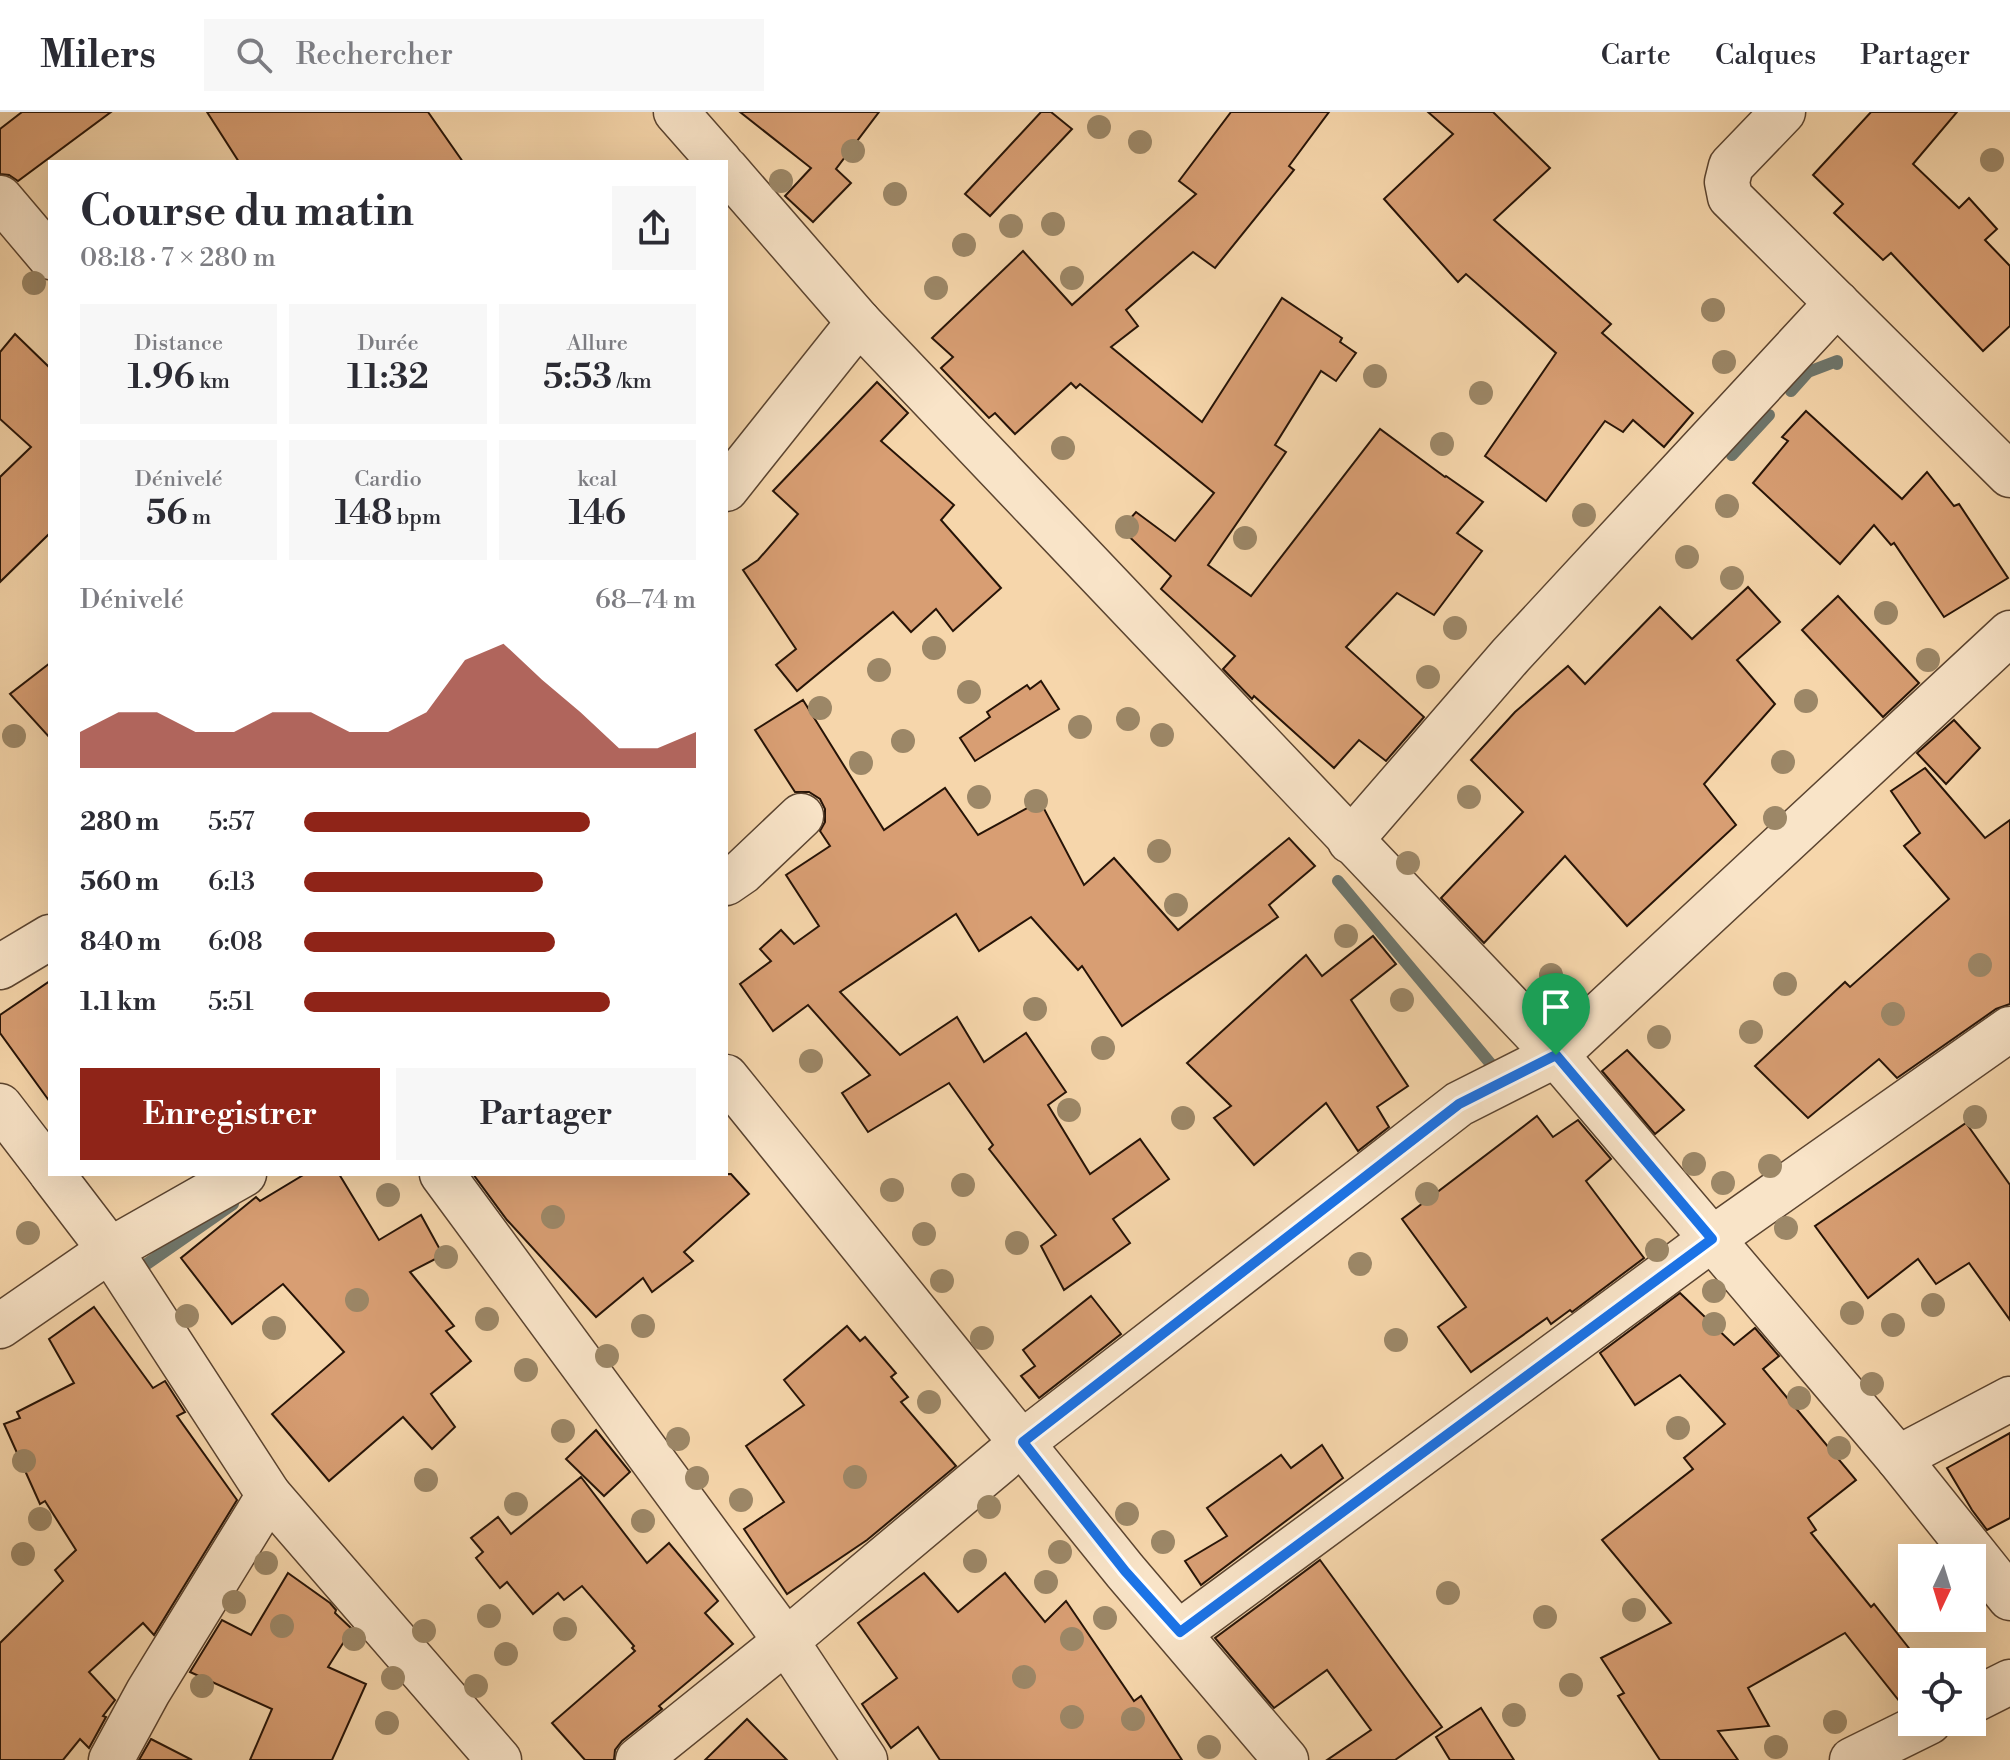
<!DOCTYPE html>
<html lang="fr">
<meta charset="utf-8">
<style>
:root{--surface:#fff;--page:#f7f7f7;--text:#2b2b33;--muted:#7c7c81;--line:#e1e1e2;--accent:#8f2418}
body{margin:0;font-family:"Libre Bodoni",serif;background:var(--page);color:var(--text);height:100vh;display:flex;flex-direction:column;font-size:30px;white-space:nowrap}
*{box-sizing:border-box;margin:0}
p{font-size:26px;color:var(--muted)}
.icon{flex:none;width:44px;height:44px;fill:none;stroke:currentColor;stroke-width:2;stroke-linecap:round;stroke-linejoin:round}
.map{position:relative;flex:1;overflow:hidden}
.drawer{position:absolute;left:48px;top:48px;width:680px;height:1016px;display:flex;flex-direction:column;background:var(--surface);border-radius:0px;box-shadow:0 8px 32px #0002}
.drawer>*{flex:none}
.needle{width:52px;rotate:184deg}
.buttons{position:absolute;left:1898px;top:1432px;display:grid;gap:16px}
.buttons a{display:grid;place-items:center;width:88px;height:88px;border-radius:0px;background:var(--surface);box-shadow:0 8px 32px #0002;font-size:40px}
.pin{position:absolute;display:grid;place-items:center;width:68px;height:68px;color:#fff;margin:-82px -34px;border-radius:50% 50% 50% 0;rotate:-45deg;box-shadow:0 0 8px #0007}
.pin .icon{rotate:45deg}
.round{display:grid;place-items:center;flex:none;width:84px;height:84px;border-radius:0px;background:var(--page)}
.headline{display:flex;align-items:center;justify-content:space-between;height:136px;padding:0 32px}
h1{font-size:44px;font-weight:600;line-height:60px}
.metrics{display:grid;grid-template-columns:repeat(3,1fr);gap:12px;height:136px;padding:8px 32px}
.metrics div{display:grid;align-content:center;border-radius:0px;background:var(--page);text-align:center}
.metrics b{font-size:34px;font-weight:600}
.metrics small{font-size:22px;font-weight:400}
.metrics p{font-size:22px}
.chart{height:224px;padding:16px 32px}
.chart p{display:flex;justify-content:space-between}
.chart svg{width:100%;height:144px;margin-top:8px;fill:var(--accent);opacity:.7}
.primary-button{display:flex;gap:16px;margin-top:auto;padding:16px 32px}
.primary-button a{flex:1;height:92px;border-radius:0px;background:var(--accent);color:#fff;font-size:32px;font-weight:600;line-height:92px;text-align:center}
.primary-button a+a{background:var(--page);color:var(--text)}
ul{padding:0 32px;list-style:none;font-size:26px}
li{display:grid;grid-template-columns:128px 96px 1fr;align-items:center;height:60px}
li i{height:20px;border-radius:10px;background:var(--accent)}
header{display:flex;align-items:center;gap:48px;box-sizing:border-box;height:112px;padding:0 40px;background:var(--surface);border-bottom:2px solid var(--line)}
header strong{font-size:38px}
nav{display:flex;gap:44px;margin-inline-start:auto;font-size:28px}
.search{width:560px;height:72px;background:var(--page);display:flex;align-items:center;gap:20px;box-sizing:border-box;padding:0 28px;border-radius:0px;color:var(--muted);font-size:30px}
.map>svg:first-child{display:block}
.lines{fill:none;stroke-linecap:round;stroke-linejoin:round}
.stream{stroke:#6e766c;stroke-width:12}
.building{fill:#d89e73;stroke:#271407;stroke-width:2}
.minor-casing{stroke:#5b4430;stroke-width:47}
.minor{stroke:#f9e4c8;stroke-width:44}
.tree{fill:#9c8767}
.route-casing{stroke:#fff;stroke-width:16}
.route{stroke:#1a73e8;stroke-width:10}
</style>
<header>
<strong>Milers</strong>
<div class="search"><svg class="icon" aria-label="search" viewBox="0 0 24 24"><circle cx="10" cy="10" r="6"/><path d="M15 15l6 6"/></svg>Rechercher</div>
<nav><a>Carte</a><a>Calques</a><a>Partager</a></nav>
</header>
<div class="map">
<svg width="2010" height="1648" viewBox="0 0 2010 1648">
<rect width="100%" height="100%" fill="#f6d6ab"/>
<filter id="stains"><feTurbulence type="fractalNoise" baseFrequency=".0025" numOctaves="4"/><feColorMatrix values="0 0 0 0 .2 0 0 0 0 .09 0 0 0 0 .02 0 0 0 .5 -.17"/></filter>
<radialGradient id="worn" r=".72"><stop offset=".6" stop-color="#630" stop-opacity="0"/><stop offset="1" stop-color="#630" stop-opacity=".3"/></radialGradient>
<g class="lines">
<!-- stream -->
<g class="stream">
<path d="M1791,279L1808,260L1837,249V252"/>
<path d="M1732,343L1769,303"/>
<path d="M1338,769L1490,951"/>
<path d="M141,1156L233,1092"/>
</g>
</g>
<!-- building -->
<g class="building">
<path d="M22,0H111L18,69L9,63L0,62V17Z"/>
<path d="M207,0H428L463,50H239Z"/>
<path d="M740,0H879L836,57L851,71L813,110L785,84L811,56Z"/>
<path d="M1041,0H1051L1072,17L990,104L965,82Z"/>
<path d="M1231,0H1329L1289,54L1294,58L1215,156L1193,140L1126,198L1138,214L1111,235L1202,310L1282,186L1342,226L1340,230L1356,241L1336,269L1321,259L1275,333L1286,340L1208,453L1251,484L1380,317L1445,365L1446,364L1483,390L1457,421L1482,439L1434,503L1397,481L1346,535L1424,605L1386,649L1359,628L1334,656L1254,584L1252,587L1223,557L1235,544L1161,477L1171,464L1121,417L1136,400L1175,429L1214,381L1080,272L1076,276L1071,271L1015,322L995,301L989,306L941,256L953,245L932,226L1023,139L1072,193L1196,82L1179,69Z"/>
<path d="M1428,0H1493L1550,56L1494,108L1611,212L1602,221L1693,301L1664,335L1633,308L1623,320L1605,309L1546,389L1485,344L1556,241L1466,162L1458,170L1384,87L1453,22Z"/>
<path d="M1871,0H1957L1913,52L1959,96L1969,86L1997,117L1985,128L2010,154V214L1983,239L1891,141L1883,148L1834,101L1843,92L1813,63Z"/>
<path d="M15,222L50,256V421L0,470V365L31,335L0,307V240Z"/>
<path d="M877,270L908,301L881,329L954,393L941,408L1001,476L953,519L936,497L911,520L893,500L797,579L776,553L796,537L743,458L758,448L798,402L773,379Z"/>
<path d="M1806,299L1902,387L1927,360L1954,394L1959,392L2008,466L1944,505L1894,431L1891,433L1874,413L1840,452L1753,371L1788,329L1782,325Z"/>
<path d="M1748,475L1780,510L1737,548L1775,592L1704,672L1736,713L1627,814L1565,744L1484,831L1441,786L1523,700L1471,648L1515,600L1568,554L1585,572L1660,495L1692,527Z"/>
<path d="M1838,484L1919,571L1883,605L1802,518Z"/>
<path d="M50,551V626L10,582Z"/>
<path d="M1041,569L1059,597L975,649L960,626L990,605L987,600L1027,573L1030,577Z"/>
<path d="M803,588L884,718L945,676L978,723L1040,689L1084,773L1114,746L1178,818L1289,726L1315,754L1269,793L1278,805L1122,914L1082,854L1078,858L1031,805L979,839L956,802L840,880L900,943L957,905L984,950L1026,921L1066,980L1048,993L1090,1062L1140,1027L1169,1067L1113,1107L1130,1131L1064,1178L1041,1134L1056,1123L989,1037L993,1033L949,971L868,1020L842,981L870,963L808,893L773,919L740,872L771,849L760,837L781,818L794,832L819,814L786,763L830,734L820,719L825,710V697L820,687L809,680H795L755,618Z"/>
<path d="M1954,608L1980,636L1946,672L1917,641Z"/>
<path d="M1925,656L1985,726L2010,708V892L1996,897L1897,966L1879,947L1808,1006L1755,954L1845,870L1850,875L1949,787L1904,734L1920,721L1891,679Z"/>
<path d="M1373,824L1396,852L1351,888L1408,974L1377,995L1389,1015L1358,1039L1326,991L1254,1053L1214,1006L1231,994L1187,951L1306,843L1322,864Z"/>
<path d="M50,869V990L0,921V903Z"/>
<path d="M1627,938L1684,998L1655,1022L1602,959Z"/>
<path d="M1537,1004L1553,1025L1578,1008L1611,1047L1586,1069L1644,1146L1572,1200L1570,1198L1551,1212L1547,1206L1471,1260L1438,1215L1466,1195L1402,1107Z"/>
<path d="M1966,1011L2010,1073V1208L1969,1151L1936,1172L1918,1147L1868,1186L1815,1114Z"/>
<path d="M305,1062H339L379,1128L421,1103L443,1143L410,1160L454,1214L446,1219L471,1249L431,1282L455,1315L432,1337L403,1305L329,1369L272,1302L344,1240L283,1172L232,1212L181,1146L256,1085L260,1089Z"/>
<path d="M473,1062H731L749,1082L684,1140L693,1149L652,1180L643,1166L596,1205L507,1108Z"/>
<path d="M1680,1181L1734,1233L1755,1216L1779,1244L1763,1257L1856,1368L1808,1406L1816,1418L1811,1421L1871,1495L1874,1492L1912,1540V1591L1904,1595L1845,1521L1748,1576L1769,1614L1718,1619L1738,1648H1660L1618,1584L1624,1581L1601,1546L1671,1511L1602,1428L1693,1357L1684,1346L1725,1312L1680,1263L1635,1293L1600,1241Z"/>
<path d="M1091,1184L1121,1222L1039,1286L1021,1264L1035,1254L1023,1238Z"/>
<path d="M94,1195L153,1276L165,1269L185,1300L177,1304L237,1388L154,1523L143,1511L89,1560L115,1588L103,1604L106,1605L89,1636L80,1627L63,1648H0V1531L63,1469L55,1458L76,1438L45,1389L40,1392L4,1312L20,1306L17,1300L74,1271L49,1227Z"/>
<path d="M847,1214L860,1229L865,1225L896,1261L891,1265L908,1285L901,1290L956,1354L867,1428L787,1482L744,1417L784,1390L746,1334L804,1293L784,1268Z"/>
<path d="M596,1318L630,1360L604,1384L566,1347Z"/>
<path d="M2010,1321V1406L1987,1418L1972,1398L1947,1356Z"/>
<path d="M1322,1333L1343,1366L1201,1473L1185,1449L1227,1424L1207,1396L1281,1343L1291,1356Z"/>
<path d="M581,1365L647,1451L669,1431L718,1489L705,1501L733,1532L659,1594L662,1597L622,1629L615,1638L614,1648H585L552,1611L635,1539L632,1536L634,1534L582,1474L564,1488L558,1481L533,1502L507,1470L500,1476L476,1446L483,1440L471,1426L498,1405L511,1422Z"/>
<path d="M1320,1448L1442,1615L1395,1648H1327L1371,1618L1327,1558L1274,1596L1215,1526Z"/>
<path d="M288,1461L330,1491L336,1498L335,1501L352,1517L328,1555L366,1572L332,1648H250L272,1597L190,1560L222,1508L251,1523Z"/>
<path d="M924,1461L958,1500L1005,1461L1045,1510L1066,1489L1134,1589L1141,1584L1182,1648H940L918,1615L891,1636L862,1592L897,1566L858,1511Z"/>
<path d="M1481,1596L1514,1648H1450L1436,1625Z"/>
<path d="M747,1607L787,1648H705Z"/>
<path d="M151,1627L192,1648H139Z"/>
</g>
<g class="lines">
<defs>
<g id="minor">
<path d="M676,0L720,50"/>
<path d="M1783,0L1731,54L1727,70L1730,85L2010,363"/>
<path d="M726,57L859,210"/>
<path d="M0,86L50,145"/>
<path d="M726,377L859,210L1556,943L1898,1346L2010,1486"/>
<path d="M1350,729L1511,543L1837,191"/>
<path d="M726,771L742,760L801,704"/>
<path d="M0,855L50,825"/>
<path d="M726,965L1125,1459L1286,1648"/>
<path d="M0,994L50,1059"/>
<path d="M52,1062L110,1138L269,1383L499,1648"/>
<path d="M442,1062L786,1529L865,1648"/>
<path d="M0,1214L110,1138L244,1062"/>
<path d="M1898,1346L2010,1287"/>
<path d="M1180,1520L1712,1127L2010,917"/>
<path d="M1972,1589L2010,1570"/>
<path d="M111,1648L148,1580L269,1383"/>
<path d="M638,1648L786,1529L1023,1330L1459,992L1556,943L2010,521"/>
<path d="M1852,1648L1929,1610"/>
</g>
</defs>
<!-- minor casing -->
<use href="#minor" class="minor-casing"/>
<!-- minor -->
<use href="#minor" class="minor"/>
</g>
<!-- trees -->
<g class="tree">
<circle cx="1099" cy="15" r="12"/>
<circle cx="1140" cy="30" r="12"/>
<circle cx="853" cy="39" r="12"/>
<circle cx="1992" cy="48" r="12"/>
<circle cx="781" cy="69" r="12"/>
<circle cx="895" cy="82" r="12"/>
<circle cx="1053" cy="112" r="12"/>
<circle cx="1011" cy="114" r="12"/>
<circle cx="964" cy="133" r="12"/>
<circle cx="1072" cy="166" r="12"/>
<circle cx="34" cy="171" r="12"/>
<circle cx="936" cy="176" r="12"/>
<circle cx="1713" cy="198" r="12"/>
<circle cx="1724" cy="250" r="12"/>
<circle cx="1375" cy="264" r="12"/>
<circle cx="1481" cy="281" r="12"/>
<circle cx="1442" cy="332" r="12"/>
<circle cx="1063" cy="336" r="12"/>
<circle cx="1727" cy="394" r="12"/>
<circle cx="1584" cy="403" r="12"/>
<circle cx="1127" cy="415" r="12"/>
<circle cx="1245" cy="426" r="12"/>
<circle cx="1687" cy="445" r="12"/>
<circle cx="1732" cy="466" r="12"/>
<circle cx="1886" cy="501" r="12"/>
<circle cx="1455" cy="516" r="12"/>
<circle cx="934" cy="536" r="12"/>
<circle cx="1928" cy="548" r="12"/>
<circle cx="879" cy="558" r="12"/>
<circle cx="1428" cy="565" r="12"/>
<circle cx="969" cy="580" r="12"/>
<circle cx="1806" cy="589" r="12"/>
<circle cx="820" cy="596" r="12"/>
<circle cx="1128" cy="607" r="12"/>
<circle cx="1080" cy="615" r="12"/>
<circle cx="1162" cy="623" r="12"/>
<circle cx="14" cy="624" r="12"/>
<circle cx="903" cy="629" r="12"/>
<circle cx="1783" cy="650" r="12"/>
<circle cx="861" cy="651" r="12"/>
<circle cx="979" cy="685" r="12"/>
<circle cx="1469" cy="685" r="12"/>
<circle cx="1036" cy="689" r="12"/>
<circle cx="1775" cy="706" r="12"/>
<circle cx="1159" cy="739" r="12"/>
<circle cx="1408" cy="751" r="12"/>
<circle cx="1176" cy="793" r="12"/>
<circle cx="1346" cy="824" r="12"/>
<circle cx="1980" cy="853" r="12"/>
<circle cx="1551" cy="863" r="12"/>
<circle cx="1785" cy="872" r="12"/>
<circle cx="1402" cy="888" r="12"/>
<circle cx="1035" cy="897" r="12"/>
<circle cx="1893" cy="902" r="12"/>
<circle cx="1751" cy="920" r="12"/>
<circle cx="1659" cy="925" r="12"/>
<circle cx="1103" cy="936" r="12"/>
<circle cx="811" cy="949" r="12"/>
<circle cx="1069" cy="998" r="12"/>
<circle cx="1975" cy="1005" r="12"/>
<circle cx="1183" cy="1006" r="12"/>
<circle cx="1694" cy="1052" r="12"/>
<circle cx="1770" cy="1054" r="12"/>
<circle cx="1723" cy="1071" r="12"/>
<circle cx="963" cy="1073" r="12"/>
<circle cx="892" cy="1078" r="12"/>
<circle cx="1427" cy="1082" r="12"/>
<circle cx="388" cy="1083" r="12"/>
<circle cx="553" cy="1105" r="12"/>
<circle cx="1786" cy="1116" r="12"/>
<circle cx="28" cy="1121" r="12"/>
<circle cx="924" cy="1122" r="12"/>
<circle cx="1017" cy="1131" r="12"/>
<circle cx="1657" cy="1138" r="12"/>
<circle cx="446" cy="1145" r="12"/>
<circle cx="1360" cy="1152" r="12"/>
<circle cx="942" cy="1169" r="12"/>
<circle cx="1714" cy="1179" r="12"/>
<circle cx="357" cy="1188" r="12"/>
<circle cx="1933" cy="1193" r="12"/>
<circle cx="1852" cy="1201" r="12"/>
<circle cx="187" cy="1204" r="12"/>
<circle cx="487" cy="1207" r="12"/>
<circle cx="1714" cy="1212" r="12"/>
<circle cx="1893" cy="1213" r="12"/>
<circle cx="643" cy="1214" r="12"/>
<circle cx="274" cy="1216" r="12"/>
<circle cx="982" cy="1226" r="12"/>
<circle cx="1396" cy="1228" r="12"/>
<circle cx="607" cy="1244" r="12"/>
<circle cx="526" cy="1258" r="12"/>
<circle cx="1872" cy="1272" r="12"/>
<circle cx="1799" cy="1286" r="12"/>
<circle cx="929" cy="1290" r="12"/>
<circle cx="1678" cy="1316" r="12"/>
<circle cx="563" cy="1319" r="12"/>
<circle cx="678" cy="1327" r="12"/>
<circle cx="1839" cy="1336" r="12"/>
<circle cx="24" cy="1349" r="12"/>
<circle cx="855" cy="1365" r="12"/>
<circle cx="697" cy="1366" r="12"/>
<circle cx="426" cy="1368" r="12"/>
<circle cx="741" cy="1388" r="12"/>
<circle cx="516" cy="1392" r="12"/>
<circle cx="989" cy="1395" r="12"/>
<circle cx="1127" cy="1402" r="12"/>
<circle cx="40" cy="1407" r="12"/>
<circle cx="643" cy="1409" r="12"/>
<circle cx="1163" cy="1430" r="12"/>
<circle cx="1060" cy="1440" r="12"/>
<circle cx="23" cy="1442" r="12"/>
<circle cx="975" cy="1449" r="12"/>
<circle cx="266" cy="1451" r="12"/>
<circle cx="1046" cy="1470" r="12"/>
<circle cx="1448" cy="1481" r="12"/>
<circle cx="234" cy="1490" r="12"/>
<circle cx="1634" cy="1498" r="12"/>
<circle cx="489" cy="1504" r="12"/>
<circle cx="1545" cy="1505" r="12"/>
<circle cx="1105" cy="1506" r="12"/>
<circle cx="282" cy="1514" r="12"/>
<circle cx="565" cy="1517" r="12"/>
<circle cx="424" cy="1519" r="12"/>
<circle cx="354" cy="1527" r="12"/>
<circle cx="1072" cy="1527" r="12"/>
<circle cx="506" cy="1542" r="12"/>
<circle cx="1024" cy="1565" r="12"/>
<circle cx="393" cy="1566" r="12"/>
<circle cx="1571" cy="1573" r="12"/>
<circle cx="202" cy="1574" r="12"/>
<circle cx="476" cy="1574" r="12"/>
<circle cx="1514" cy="1603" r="12"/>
<circle cx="1072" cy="1605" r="12"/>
<circle cx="1133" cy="1607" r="12"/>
<circle cx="1835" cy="1610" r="12"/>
<circle cx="387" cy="1611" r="12"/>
<circle cx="1209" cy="1635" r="12"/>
<circle cx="1776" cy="1635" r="12"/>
</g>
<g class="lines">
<defs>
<path id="route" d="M1556,943L1712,1127L1180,1520L1125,1459L1023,1330L1459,992Z"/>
</defs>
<!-- route casing -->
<use href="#route" class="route-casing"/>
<!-- route -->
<use href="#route" class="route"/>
</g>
<rect width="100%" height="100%" filter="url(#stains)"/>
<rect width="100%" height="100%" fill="url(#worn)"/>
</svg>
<div class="buttons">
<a><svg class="needle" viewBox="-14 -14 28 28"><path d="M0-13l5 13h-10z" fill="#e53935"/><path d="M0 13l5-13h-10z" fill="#7c7c81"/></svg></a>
<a><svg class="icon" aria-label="locate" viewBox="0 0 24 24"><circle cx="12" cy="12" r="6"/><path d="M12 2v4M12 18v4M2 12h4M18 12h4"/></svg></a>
</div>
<div class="pin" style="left:1556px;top:943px;background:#1e9e55"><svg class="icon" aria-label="arrive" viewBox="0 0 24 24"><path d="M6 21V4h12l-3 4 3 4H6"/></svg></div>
<section class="drawer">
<div class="headline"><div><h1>Course du matin</h1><p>08:18 · 7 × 280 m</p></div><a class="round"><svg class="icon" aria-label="share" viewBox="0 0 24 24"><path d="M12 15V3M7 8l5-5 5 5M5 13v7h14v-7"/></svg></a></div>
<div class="metrics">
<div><p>Distance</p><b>1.96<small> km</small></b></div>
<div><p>Durée</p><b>11:32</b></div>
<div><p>Allure</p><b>5:53<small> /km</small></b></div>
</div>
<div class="metrics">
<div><p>Dénivelé</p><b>56<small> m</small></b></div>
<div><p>Cardio</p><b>148<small> bpm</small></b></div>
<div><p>kcal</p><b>146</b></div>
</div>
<div class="chart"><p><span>Dénivelé</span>68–74 m</p>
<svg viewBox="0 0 160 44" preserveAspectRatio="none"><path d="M0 44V33L10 27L20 27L30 33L40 33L50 27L60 27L70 33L80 33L90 27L100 11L110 6L120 17L130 27L140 38L150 38L160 33V44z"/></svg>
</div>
<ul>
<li><b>280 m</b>5:57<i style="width:73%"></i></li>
<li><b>560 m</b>6:13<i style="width:61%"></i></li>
<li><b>840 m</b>6:08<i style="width:64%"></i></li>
<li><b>1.1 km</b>5:51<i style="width:78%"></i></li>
</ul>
<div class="primary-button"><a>Enregistrer</a><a>Partager</a></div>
</section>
</div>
